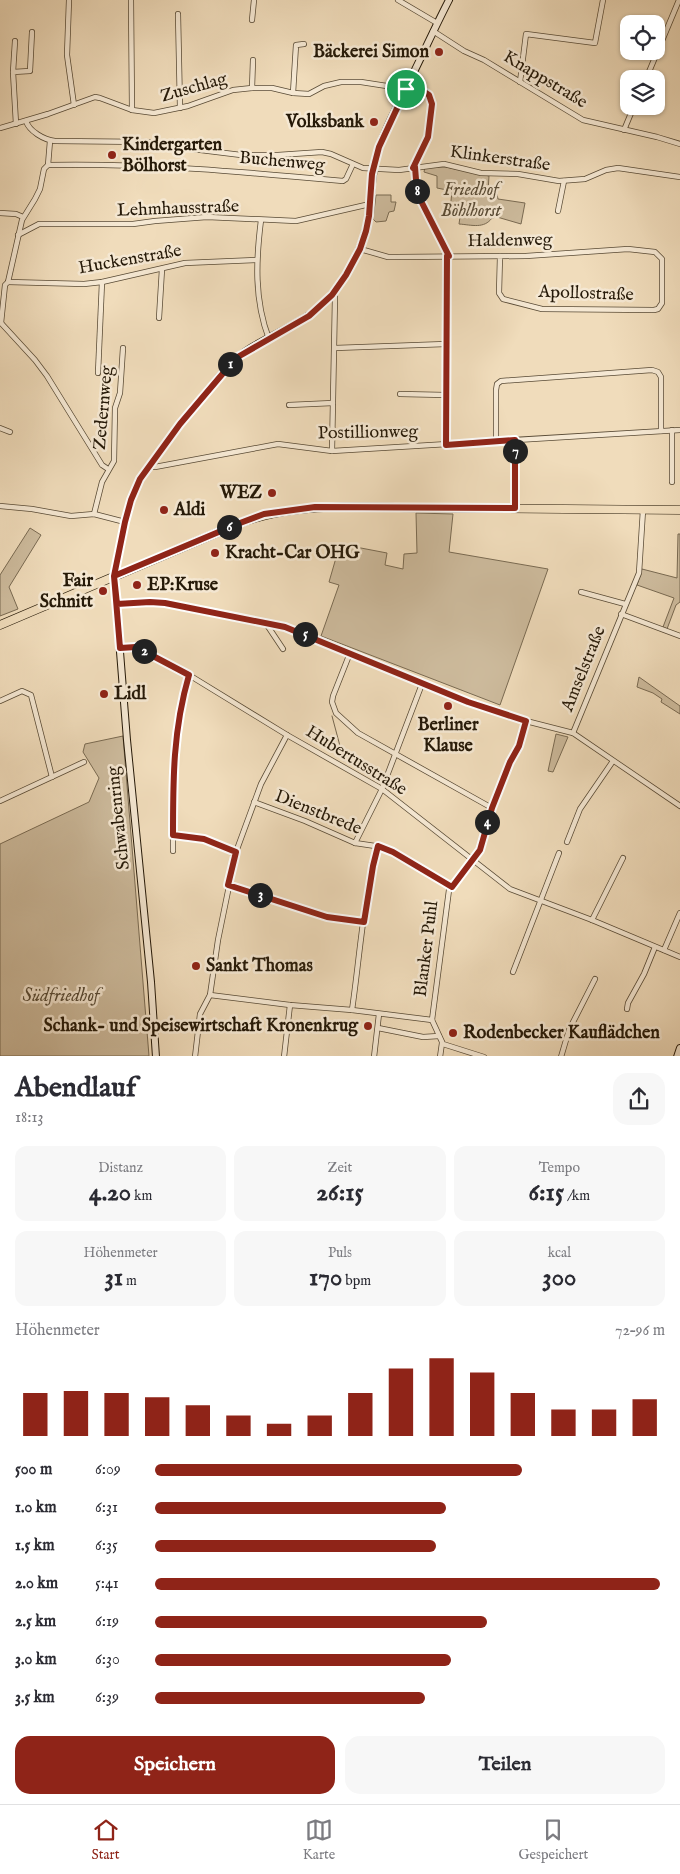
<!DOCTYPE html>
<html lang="de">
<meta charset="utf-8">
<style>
:root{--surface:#fff;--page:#f7f7f7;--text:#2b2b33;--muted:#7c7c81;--line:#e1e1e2;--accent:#8f2418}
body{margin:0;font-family:"IM FELL English",serif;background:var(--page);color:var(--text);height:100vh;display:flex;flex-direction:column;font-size:19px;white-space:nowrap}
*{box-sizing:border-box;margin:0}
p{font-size:16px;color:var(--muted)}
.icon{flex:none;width:28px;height:28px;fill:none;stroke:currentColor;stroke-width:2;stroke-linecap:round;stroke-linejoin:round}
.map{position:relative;height:1056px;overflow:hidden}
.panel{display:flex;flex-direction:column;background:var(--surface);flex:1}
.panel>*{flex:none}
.fabs{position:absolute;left:620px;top:15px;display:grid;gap:10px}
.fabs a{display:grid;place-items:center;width:45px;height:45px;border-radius:10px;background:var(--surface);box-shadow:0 1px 4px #0004;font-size:25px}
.pin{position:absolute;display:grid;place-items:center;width:42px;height:42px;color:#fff;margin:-21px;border:2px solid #fff;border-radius:50%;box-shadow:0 1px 5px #0007}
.km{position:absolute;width:25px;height:25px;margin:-12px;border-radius:50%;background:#222;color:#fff;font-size:14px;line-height:25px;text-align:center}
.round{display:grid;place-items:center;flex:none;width:52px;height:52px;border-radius:15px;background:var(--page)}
.head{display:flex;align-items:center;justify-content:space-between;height:85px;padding:0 15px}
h1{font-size:28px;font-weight:800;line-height:38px}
.stats{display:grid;grid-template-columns:repeat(3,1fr);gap:8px;height:85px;padding:5px 15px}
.stats div{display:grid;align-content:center;border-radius:12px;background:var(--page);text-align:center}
.stats b{font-size:25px;font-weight:800}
.stats small{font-size:14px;font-weight:400}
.stats p{font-size:14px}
.chart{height:140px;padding:10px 15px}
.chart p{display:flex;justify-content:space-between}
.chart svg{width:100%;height:90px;margin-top:5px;stroke:var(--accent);stroke-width:6}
.action{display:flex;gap:10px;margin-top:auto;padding:10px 15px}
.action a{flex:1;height:58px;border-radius:15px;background:var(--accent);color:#fff;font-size:20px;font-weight:800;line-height:58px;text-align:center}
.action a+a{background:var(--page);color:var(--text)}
ul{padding:0 15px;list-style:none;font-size:16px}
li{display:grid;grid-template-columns:80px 60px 1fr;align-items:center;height:38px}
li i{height:12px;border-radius:6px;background:var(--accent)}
.dock{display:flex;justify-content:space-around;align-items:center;height:70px;border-top:1px solid var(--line);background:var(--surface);font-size:14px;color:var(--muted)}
.dock a{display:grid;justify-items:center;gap:2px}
.dock .current{color:var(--accent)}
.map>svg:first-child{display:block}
.green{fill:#cdbb9d;stroke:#796a52}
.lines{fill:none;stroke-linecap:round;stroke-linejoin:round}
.stream{stroke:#75664f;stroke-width:1}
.street-casing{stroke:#584a35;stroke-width:6}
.secondary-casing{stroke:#251908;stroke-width:8}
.primary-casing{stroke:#251908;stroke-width:9}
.street{stroke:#f5e8d3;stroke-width:4.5}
.secondary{stroke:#f5e8d3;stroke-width:6}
.primary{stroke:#f0dcbb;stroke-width:8}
.route-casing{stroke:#fff;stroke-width:10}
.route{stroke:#8f2418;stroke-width:6}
.poi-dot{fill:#8f2418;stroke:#f5e8d3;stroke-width:2}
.labels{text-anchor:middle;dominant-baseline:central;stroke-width:5;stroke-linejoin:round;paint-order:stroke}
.poi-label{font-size:18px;font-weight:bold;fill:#251908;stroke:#f5e8d3;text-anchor:start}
.street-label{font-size:18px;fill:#251908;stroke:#f5e8d3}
.park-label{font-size:18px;font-style:italic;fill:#574a35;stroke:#f5e8d3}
</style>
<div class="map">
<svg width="680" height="1057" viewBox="0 0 680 1057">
<rect width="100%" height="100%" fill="#f0dcbb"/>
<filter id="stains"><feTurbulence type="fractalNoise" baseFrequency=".004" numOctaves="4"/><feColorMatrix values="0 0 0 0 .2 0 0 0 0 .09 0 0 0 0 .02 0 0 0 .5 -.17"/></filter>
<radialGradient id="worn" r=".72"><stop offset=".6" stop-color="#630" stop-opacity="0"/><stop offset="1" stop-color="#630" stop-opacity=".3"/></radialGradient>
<!-- green -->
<g class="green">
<path d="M425,167H446L489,176L488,192L497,194L498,199L525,203L521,224L497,217L492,218C484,229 472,225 459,224L460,217L450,211L452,191L437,188V176L424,172Z"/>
<path d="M376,195H391V202H396L394,211L389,212L386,221L376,222L373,219Z"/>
<path d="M416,513L453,514L449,552L548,569L500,705L321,636L339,585L329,582L340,544L387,553L385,565L403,569L404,554L417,553Z"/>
<path d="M30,528L41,535L9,587L18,609L0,616V575Z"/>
<path d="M678,534H680V602L676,605L667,629L663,627L674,598L637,585L642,569L677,578Z"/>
<path d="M639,677L680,706V714L661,702L662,699L653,693L637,687Z"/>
<path d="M556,734L568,737L553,772L548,771Z"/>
<path d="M123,736L149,1056H0V844L89,802L99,778L83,752L85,744Z"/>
</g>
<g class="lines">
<!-- stream -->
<path class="stream" d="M332,716L344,761"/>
<defs>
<g id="street">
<path d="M69,0L67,55L74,105"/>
<path d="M131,0L132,110"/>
<path d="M398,0L437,23"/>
<path d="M178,14L180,108"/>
<path d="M252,20L254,0"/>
<path d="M433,31L464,51L484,60L583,120L657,137L680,144"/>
<path d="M13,72L15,41"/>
<path d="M646,79L679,0"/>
<path d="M409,82L429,95L433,104L428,137L413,168"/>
<path d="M520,82L526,34L595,43L603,0"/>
<path d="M252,88L253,60"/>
<path d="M293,93L296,45L304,44"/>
<path d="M26,121C29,131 44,140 55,141L149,142L184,148L241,155H278L322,152L331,154L363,168L399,170L444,164L481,173L518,174L559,181L585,179L606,170L618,168L680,177"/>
<path d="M16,124L13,72L30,71L32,32"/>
<path d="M0,128L48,114L95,97L100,98L132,110L154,113L188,106L233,90L252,88H272L293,93L309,94L324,86L341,82H361L406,89"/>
<path d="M624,130L634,106"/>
<path d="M48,165C146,163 245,172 343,181L346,179L353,164"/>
<path d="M415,167L418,195L449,255"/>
<path d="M558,211L564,181"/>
<path d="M0,213L16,214L23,217"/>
<path d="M261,220C256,260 254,300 269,339"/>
<path d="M18,235L39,224H133L155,221L207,217L296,221L370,204"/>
<path d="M360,249L388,257H397L526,256L628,249L655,252L662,259V303L658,309L654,310L542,309L503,299L499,293L500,256"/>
<path d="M8,282L84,284L102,282L185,263L256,260"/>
<path d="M332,295L335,297L332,451"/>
<path d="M159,318L162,269"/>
<path d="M1,323L5,285L8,282L22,220L35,199L40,189L44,169L48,165L50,141"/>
<path d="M1,323L35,360L47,376L102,465L108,469"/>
<path d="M335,348L446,344"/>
<path d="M98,373L102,282"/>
<path d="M400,394L446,395"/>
<path d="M289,405L333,403"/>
<path d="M0,428L10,432"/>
<path d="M496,441V390L497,384L501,381L652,370L658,372L661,377V431"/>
<path d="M446,445L447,255"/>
<path d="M148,466L155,467L278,444L332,451L680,430"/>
<path d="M672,482V430"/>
<path d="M0,506L32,509L71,516L94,514L125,522"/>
<path d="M515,508V440"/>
<path d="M94,514L102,482L114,461L115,408L120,393L123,348"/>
<path d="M581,592L625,604"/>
<path d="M117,604L149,601L165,603L285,627L468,702L526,721L573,733L680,806"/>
<path d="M621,614L680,636"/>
<path d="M265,622L283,649"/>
<path d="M120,649L136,647L189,675L287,735L382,789L510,889L592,920L680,957"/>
<path d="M350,653L333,696L332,702L336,713L358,733L492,808"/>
<path d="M0,701L22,691L31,695L52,777"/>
<path d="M573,733L639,573L643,510"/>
<path d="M0,801L84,762"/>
<path d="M254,802L305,821L355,843L382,847L452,887"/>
<path d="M173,835L204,839L236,852"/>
<path d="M567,842L580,809L613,761"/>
<path d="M355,843L382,789L422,684"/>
<path d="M173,851C173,791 172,734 189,675"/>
<path d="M228,885L327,917L364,922"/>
<path d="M592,920L623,858"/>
<path d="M664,950L680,913"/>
<path d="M513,972L559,853"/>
<path d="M210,995L290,1005L352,1010L432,1020"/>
<path d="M627,1009L628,1003L644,974L655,947"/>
<path d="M352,1010C360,955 363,899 378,846"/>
<path d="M432,1020L449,890L480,850L492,808L510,762L519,746L526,721"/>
<path d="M432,1020L443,1044L484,1057"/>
<path d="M378,1028L423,1037L439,1036"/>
<path d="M195,1057L200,1014L210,995L218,940L236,852L261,784L287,735"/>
<path d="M284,1057L290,1005"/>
<path d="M374,1057L379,1014"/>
<path d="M440,1057L442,1043"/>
<path d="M561,1057L569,1030L595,979"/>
</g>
<g id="secondary">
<path d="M156,1057L151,982L127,740L114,576L125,522L131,500L140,479L180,424L228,366C258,335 306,328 333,293C351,270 365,243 369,214C372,193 371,172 378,151C385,127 399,104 409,82C423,54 435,27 449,0"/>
<path d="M677,1057L680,1048"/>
</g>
<path id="primary" d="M0,625L240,523C273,511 305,507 341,507L680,510"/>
</defs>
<!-- street casing -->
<use href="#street" class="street-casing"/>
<!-- secondary casing -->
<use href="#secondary" class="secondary-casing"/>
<!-- primary casing -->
<use href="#primary" class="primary-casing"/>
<!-- street -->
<use href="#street" class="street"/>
<!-- secondary -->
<use href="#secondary" class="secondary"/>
<!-- primary -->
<use href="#primary" class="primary"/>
</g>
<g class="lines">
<defs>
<path id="route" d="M406,89L379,147L372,174L369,216L366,231L360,249L346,275L332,295L309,316L236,358L180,424L140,479L131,500L125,522L114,576L120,648L136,647L189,675C173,730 173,779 173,835L204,839L236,852L228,885L327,917L364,922L373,866L378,846L393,852L452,887L480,850L492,808L510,762L519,746L526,721L468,702L285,627L165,603L150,602L117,604L114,576L240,523L264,514L315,507L515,508V440L446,445L447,256H449L420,199L417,192L415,167L413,168L428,137L432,104L429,95L409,82L406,89"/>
</defs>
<!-- route casing -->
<use href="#route" class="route-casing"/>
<!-- route -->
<use href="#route" class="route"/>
</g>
<!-- markers -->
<g class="poi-dot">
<circle cx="439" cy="52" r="5"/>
<circle cx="374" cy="122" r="5"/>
<circle cx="112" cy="155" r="5"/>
<circle cx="272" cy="493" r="5"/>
<circle cx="164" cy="510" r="5"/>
<circle cx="215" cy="553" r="5"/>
<circle cx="137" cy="585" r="5"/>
<circle cx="103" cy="591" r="5"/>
<circle cx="104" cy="694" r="5"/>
<circle cx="448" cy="706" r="5"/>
<circle cx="196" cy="966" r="5"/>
<circle cx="368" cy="1026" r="5"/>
<circle cx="453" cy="1033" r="5"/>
</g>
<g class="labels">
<!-- poi labels -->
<g class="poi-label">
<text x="429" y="52" text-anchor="end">Bäckerei Simon</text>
<text x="364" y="122" text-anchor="end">Volksbank</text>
<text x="122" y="145">Kindergarten<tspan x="122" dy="21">Bölhorst</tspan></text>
<text x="262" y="493" text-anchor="end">WEZ</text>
<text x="174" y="510">Aldi</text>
<text x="225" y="553">Kracht-Car OHG</text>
<text x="93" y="581" text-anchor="end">Fair<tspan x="93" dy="21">Schnitt</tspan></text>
<text x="147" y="585">EP:Kruse</text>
<text x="114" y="694">Lidl</text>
<text x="448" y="725" text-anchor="middle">Berliner<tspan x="448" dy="21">Klause</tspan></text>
<text x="206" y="966">Sankt Thomas</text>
<text x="358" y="1026" text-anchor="end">Schank- und Speisewirtschaft Kronenkrug</text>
<text x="463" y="1033">Rodenbecker Kauflädchen</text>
</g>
<!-- street labels -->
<g class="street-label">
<text transform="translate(545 80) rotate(31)">Knappstraße</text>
<text transform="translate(194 88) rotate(-16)">Zuschlag</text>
<text transform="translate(500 159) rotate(8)">Klinkerstraße</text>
<text transform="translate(282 162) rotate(5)">Buchenweg</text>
<text transform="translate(178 209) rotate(-2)">Lehmhausstraße</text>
<text transform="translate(510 241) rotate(-1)">Haldenweg</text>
<text transform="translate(130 260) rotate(-10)">Huckenstraße</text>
<text transform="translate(586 294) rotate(2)">Apollostraße</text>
<text transform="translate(104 408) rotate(-85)">Zedernweg</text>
<text transform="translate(368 433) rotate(-1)">Postillionweg</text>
<text transform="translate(584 669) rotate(-68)">Amselstraße</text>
<text transform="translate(356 761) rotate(32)">Hubertusstraße</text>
<text transform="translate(318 813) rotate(22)">Dienstbrede</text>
<text transform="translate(119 818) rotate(-96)">Schwabenring</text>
<text transform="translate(427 949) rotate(-83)">Blanker Puhl</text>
</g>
<!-- park labels -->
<g class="park-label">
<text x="471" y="190">Friedhof<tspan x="471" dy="21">Böhlhorst</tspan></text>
<text x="61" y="996">Südfriedhof</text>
</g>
</g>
<rect width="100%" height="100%" filter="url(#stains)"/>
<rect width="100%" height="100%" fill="url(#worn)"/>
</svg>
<div class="fabs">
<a><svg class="icon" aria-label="locate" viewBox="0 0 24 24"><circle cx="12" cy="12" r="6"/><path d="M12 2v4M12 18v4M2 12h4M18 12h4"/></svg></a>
<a><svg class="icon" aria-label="layers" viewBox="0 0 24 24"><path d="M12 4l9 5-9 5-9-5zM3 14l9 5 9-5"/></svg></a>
</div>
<div class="pin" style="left:406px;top:89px;background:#1e9e55"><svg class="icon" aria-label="arrive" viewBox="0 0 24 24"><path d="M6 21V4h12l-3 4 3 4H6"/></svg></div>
<b class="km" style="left:230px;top:364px">1</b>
<b class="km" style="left:144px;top:651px">2</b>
<b class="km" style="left:260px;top:895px">3</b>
<b class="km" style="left:487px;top:822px">4</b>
<b class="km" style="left:305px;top:634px">5</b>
<b class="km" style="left:229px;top:527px">6</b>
<b class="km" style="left:515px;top:451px">7</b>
<b class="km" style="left:417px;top:191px">8</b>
</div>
<section class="panel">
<div class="head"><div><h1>Abendlauf</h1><p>18:13</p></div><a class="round"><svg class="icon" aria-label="share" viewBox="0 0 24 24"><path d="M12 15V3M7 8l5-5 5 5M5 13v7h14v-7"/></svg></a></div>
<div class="stats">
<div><p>Distanz</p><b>4.20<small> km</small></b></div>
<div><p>Zeit</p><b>26:15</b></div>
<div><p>Tempo</p><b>6:15<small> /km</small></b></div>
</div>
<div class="stats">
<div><p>Höhenmeter</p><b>31<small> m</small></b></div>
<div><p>Puls</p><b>170<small> bpm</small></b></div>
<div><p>kcal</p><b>300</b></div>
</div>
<div class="chart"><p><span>Höhenmeter</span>72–96 m</p>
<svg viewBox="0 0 160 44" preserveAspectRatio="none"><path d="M5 44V23M15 44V22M25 44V23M35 44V25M45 44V29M55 44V34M65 44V38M75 44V34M85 44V23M95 44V11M105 44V6M115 44V13M125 44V23M135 44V31M145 44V31M155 44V26"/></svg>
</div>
<ul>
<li><b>500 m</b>6:09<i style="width:72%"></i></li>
<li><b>1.0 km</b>6:31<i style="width:57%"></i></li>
<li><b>1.5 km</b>6:35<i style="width:55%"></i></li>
<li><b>2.0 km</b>5:41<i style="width:99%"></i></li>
<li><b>2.5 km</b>6:19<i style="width:65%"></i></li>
<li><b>3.0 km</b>6:30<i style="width:58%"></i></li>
<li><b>3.5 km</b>6:39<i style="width:53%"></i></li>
</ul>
<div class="action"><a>Speichern</a><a>Teilen</a></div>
</section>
<nav class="dock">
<a class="current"><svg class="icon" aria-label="home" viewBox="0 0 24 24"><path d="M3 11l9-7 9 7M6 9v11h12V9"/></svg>Start</a>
<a><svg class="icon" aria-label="map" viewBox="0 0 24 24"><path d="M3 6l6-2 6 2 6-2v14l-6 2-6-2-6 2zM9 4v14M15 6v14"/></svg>Karte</a>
<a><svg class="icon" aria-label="saved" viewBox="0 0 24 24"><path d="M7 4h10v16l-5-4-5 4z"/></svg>Gespeichert</a>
</nav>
